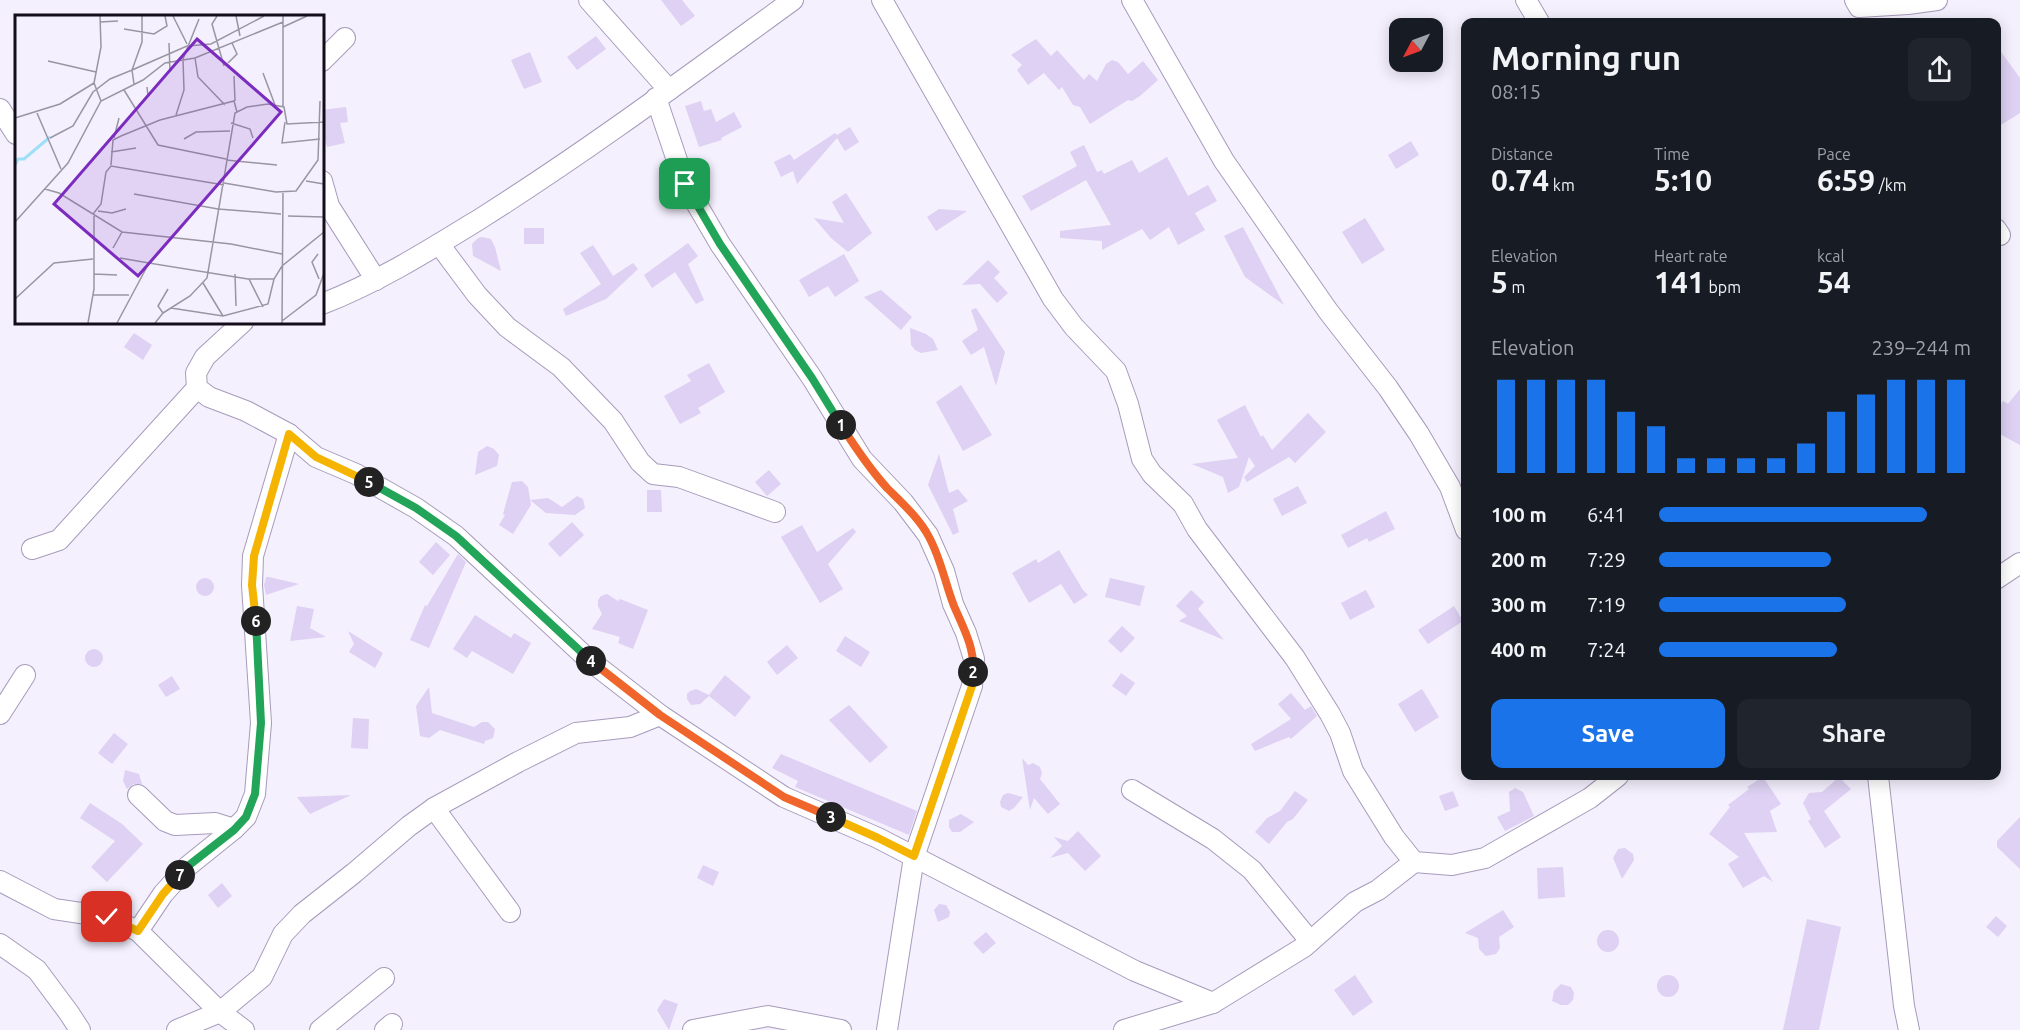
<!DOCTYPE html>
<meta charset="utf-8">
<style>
:root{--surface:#171b24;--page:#20242c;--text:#f1f3f6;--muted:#9ea1a6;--accent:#1a73e8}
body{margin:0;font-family:Ubuntu,sans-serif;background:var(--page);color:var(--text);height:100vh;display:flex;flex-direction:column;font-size:22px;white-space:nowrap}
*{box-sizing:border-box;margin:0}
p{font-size:20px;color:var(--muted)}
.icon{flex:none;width:33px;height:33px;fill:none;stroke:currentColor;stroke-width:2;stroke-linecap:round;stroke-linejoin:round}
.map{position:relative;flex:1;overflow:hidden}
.details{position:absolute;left:1461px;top:18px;width:540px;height:762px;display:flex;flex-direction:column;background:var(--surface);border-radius:12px;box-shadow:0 3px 15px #0003}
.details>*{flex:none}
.needle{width:39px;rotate:229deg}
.controls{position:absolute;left:1389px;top:18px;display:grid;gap:12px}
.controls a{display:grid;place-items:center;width:54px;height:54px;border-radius:12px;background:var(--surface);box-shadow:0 3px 15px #0003;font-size:30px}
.pin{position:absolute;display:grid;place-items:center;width:51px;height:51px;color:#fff;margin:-26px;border-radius:12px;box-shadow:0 3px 9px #0006}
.km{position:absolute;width:30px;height:30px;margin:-15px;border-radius:50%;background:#222;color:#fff;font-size:16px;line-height:30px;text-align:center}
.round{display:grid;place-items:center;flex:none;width:63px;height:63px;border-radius:12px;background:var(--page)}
.headline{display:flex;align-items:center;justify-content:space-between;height:102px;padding:0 30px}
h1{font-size:33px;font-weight:600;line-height:45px}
.figures{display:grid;grid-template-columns:repeat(3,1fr);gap:9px;height:102px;padding:6px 30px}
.figures div{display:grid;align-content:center}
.figures b{font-size:30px;font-weight:600}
.figures small{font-size:16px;font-weight:400}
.figures p{font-size:16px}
.chart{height:168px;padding:12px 30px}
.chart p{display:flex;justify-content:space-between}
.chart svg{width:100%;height:108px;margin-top:6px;stroke:var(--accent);stroke-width:6}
.button{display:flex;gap:12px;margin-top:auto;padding:12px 30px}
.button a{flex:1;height:69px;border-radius:12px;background:var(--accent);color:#fff;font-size:24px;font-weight:600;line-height:69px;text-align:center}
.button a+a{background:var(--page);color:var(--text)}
ul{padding:0 30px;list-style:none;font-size:20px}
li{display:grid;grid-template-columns:96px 72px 1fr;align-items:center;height:45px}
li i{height:15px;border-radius:8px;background:var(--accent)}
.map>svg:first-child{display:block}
.building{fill:#ded1f3}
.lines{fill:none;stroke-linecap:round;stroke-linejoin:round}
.minor-casing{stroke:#a79bbb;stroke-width:22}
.minor{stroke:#fff;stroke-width:20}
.split-1-casing{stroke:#fff;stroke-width:12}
.split-2-casing{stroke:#fff;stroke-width:12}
.split-3-casing{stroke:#fff;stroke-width:12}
.split-4-casing{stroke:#fff;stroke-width:12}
.split-5-casing{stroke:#fff;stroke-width:12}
.split-6-casing{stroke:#fff;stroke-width:12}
.split-7-casing{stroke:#fff;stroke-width:12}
.split-8-casing{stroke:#fff;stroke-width:12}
.split-1{stroke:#22a559;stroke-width:8}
.split-2{stroke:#f0652b;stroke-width:8}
.split-3{stroke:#f5b400;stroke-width:8}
.split-4{stroke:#f0652b;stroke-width:8}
.split-5{stroke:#22a559;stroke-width:8}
.split-6{stroke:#f5b400;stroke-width:8}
.split-7{stroke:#22a559;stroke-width:8}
.split-8{stroke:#f5b400;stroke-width:8}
.inset-river{fill:none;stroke:#a0e0f6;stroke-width:3}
.inset-road{fill:none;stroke:#9a95a2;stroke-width:1.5}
.view{fill:#7b2cbf;fill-opacity:0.15;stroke:#7b2cbf;stroke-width:3}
.inset-edge{fill:none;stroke:#120d19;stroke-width:3}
</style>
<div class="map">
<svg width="2020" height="1030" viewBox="0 0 2020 1030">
<rect width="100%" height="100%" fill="#f5f0fe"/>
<!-- building -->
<g class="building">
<path d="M661,0H682L695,16L681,26Z"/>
<path d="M596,36L606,49L577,70L567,57Z"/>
<path d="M1036,39L1051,56L1057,50L1084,80L1089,74L1097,81L1106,64L1112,60L1118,62L1128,74L1143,61L1158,80L1140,96L1132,101L1128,100L1090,124L1080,107L1073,105L1062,87L1059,90L1044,73L1028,85L1017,70L1022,65L1011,55Z"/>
<path d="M1996,45L2020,78V113L1996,128Z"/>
<path d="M530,52L542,82L524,89L511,60Z"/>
<path d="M701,101L704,111L711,109L716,122L734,112L742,127L721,138L722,140L699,147L685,106Z"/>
<path d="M346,107L348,122L340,123L345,143L327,147L322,130V110Z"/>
<path d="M850,127L859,142L845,151L837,138L797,184L793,171L781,177L774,162L790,154L794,160L835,133L837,135Z"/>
<path d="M1411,141L1419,155L1396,169L1388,155Z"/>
<path d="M1084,145L1097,172L1102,170L1104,174L1132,160L1139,173L1167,157L1188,196L1208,185L1217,201L1195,213L1205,230L1178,245L1169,227L1150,240L1142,229L1102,250V241L1060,238V231L1111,225L1086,180L1031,211L1022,196L1077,166L1070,152Z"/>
<path d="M846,193L872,233L848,252L831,238L814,218L844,223L832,202Z"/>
<path d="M939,209L967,211L936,231L927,217Z"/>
<path d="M1365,218L1385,250L1362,264L1342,232Z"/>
<path d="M1243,227L1284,305L1245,277L1224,236Z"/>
<rect x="524" y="228" width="20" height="16"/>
<path d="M482,237L491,239L495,247L501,271L473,256L472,244L478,238Z"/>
<path d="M688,243L698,256L688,264L704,300L696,304L675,272L652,288L644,275Z"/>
<path d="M593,245L613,276L633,263L638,269L606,299L566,316L563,309L601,284L580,253Z"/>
<path d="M844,254L859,281L835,297L828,286L809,297L799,280Z"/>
<path d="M988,260L1000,272L994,278L1008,293L997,303L980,284L962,285Z"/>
<path d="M881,290L912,317L901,330L864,297Z"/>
<path d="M976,308L1005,352L996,386L984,347L971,355L962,341L978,330L971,310Z"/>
<path d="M910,328L926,334L933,339L938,350L921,353L915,350L911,345Z"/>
<path d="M134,333L152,345L143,360L124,347Z"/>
<path d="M709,363L725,392L698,408L701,413L680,424L664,396L691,381L687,375Z"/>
<path d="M961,385L992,435L963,451L936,402Z"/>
<path d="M2020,389V445L1996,432V411L2003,401L2008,404Z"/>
<path d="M1245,405L1261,437L1263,435L1272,450L1308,413L1326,432L1295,463L1289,457L1247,482L1244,477L1255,466L1249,457L1239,487L1228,493L1223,477L1192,464L1238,458L1217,420Z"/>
<path d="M487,446L494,449L499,455L497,466L475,475L478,452Z"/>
<path d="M939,454L949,493L958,489L968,501L953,509L959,532L953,535L928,485Z"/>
<path d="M769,470L781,484L767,496L755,482Z"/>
<path d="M522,481L528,487L531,505L513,534L499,525L505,515L503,514L512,482Z"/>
<path d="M1298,486L1307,503L1282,516L1273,499Z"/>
<path d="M647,490H661L662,512H647Z"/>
<path d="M577,496L583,499L585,508L575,515L546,513L530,500L548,498L562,507Z"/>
<path d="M1386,511L1395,529L1369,542L1367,538L1348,548L1341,535Z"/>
<path d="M572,522L584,535L560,557L548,544Z"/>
<path d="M802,525L817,552L853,528L856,532L828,564L843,589L820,603L781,537Z"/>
<path d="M436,542L450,555L433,575L419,562Z"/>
<path d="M1059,550L1083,590L1088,595L1074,604L1061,584L1029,603L1012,573L1036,559L1038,563Z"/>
<path d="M458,554L466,562L429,648L410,640L425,605L427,606Z"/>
<path d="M266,577H269L299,584L266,595L264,585Z"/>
<path d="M1110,578L1145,586L1140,606L1105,597Z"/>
<circle cx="205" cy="587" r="9"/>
<path d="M1191,590L1204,602L1198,609L1224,640L1179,621L1187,616L1176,606Z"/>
<path d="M1366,590L1375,607L1350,620L1341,603Z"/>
<path d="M607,594L618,601L620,599L648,610L633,649L618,643L620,637L592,629L602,614L598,606V600L601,596Z"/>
<path d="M297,606L314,609L310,628L326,637L290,641Z"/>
<path d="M1454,606L1463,621L1428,644L1418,630Z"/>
<path d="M475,615L511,638L514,633L531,643L513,674L472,651L467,658L453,649Z"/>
<path d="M1122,626L1135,638L1121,653L1108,641Z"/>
<path d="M348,631L383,653L375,668L349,652L354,644Z"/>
<path d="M845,636L870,652L861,667L836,651Z"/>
<path d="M787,645L798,658L777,675L767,662Z"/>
<circle cx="94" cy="658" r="9"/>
<path d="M1121,673L1135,683L1126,696L1112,686Z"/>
<path d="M725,675L751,697L735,717L709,696L700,704L691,705L687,699V694L690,691L696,689L709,695Z"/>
<path d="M172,676L180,689L166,697L158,685Z"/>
<path d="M429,687L432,713L474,727L482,722H488L495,729L493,738L485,741L484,744L440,730L429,738L420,736L416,706Z"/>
<path d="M1422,689L1439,717L1415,732L1398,704Z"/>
<path d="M1291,693L1305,710L1311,706L1317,716L1291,739L1289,737L1255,751L1251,744L1291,719L1278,704Z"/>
<path d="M849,705L888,747L870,763L829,720Z"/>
<path d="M353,718L369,719L368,749L351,748Z"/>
<path d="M114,733L128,744L112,764L98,753Z"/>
<path d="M781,754L917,811L909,835L795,787L798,781L772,768Z"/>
<path d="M1022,758L1028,765L1033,763L1040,767L1042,773L1040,779L1060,804L1048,814L1034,798L1030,810Z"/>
<path d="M125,770L139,774L142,784H134L127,789L123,781Z"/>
<path d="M1763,777L1781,804L1770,811L1777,832L1744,833L1773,882L1764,876L1743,888L1728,864L1739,857L1709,834L1730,807L1728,805L1749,789L1747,787Z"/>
<path d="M1839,777L1851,789L1824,811L1841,837L1825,848L1808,821L1811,819L1803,803L1809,793L1822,792Z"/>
<path d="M1515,788L1523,792L1534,816L1505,831L1497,817L1510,811L1509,792Z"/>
<path d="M1295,791L1308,800L1293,819L1287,822L1269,844L1255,832L1267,818L1280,811Z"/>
<path d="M1453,791L1459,806L1445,811L1439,796Z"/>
<path d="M1008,793L1023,797L1014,808L1009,811L1001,807L1000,802L1003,795Z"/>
<path d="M351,795L310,814L297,797Z"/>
<path d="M90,803L122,824L143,844L107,882L91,867L115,841L80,818Z"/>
<path d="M961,814L974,822L960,832H952L949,827V820Z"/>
<path d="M2020,817V869L1997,847V841Z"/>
<path d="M1078,831L1101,856L1085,871L1068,853L1050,858L1062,846L1054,837L1068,841Z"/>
<path d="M1625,848L1633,854L1634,860L1622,879L1613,858L1618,849Z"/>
<path d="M703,865L719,872L713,886L697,878Z"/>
<path d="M1563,867L1565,897L1538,899L1537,868Z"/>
<path d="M222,883L232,896L218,908L208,895Z"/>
<path d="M939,904L946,905L950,912L949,917L938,922L934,910Z"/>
<path d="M1503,910L1514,927L1499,937L1500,948L1496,954L1486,956L1479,949L1478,938L1465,933Z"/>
<path d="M1996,916L2007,926L1998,937L1986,927Z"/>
<path d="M1807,919L1841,927L1819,1030H1783Z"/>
<circle cx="1608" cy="941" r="11"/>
<path d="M986,932L996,943L983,954L973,943Z"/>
<path d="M1355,975L1373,1002L1353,1016L1334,990Z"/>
<circle cx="1668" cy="986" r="11"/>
<path d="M1561,984L1571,987L1574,993L1573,1000L1568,1005H1561L1552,1001L1554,991Z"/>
<path d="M664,999L678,1004L669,1030L657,1010Z"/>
</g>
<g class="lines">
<defs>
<g id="minor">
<path d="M589,0L669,90"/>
<path d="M882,0L1053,299L1074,327L1116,371L1128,404L1142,459L1152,474L1183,504L1197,529L1295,658L1330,714L1340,733L1353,771L1394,837L1414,862L1452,865L1485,858L1590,798L1618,776"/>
<path d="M1132,0L1224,161L1328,311L1388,388L1419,434L1450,487L1466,530"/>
<path d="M1526,0L1539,22"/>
<path d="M1855,0L1859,7L1908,4L1937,0"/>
<path d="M322,61L345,38"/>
<path d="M656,98L685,184L720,244L812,378L862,459L903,502L928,535L944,571L953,604L966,633L974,659L972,686L914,857L887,1030"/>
<path d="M0,109L16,134"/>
<path d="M322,181L329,206L376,280"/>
<path d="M1996,229L2000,235"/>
<path d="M439,244L477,295L507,327L561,367L613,421L640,462L653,474L679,477L775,512"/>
<path d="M322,304C379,282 431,249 483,217C589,150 691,74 793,0"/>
<path d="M243,322L205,357L196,373L197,388L209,397L246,411L289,434L316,457L356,474L416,508L456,536L589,660L660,715L784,797L878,838L1135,971L1213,1003L1304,947L1355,902L1378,890L1414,862"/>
<path d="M32,549L59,540L197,388"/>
<path d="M1996,579L2020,563"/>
<path d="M0,714L25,675"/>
<path d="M1878,776L1904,1006L1909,1030"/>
<path d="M1132,790L1213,839L1252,870L1310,941"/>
<path d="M138,795L165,821L175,825L215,823L234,829"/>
<path d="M434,808L510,912"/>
<path d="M0,881L54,909L107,917L138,931L220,1012L244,1030"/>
<path d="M138,931L163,894L188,866L234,829L246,817L255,794L261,723L252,585L253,556L289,434"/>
<path d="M0,944L37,970L69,1013L80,1030"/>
<path d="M177,1030L220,1012L262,977L283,934L302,914L354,873L409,826L434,808L518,762L576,733L630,727L660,715"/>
<path d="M320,1030L384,978"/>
<path d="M385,1030L392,1024"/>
<path d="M693,1030L768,1016L841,1030"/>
<path d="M1124,1030L1213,1003"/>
</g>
</defs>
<!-- minor casing -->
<use href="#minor" class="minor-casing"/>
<!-- minor -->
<use href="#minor" class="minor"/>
</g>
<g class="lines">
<defs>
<path id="split-1" d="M685,184L720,244L812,378L841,425"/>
<path id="split-2" d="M841,425C855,447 869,468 887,488C902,503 919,518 929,537C941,559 945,583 954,606C963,627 975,648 973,672"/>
<path id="split-3" d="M831,817L878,838L914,856L972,686L973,672"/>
<path id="split-4" d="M591,661L660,715L784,797L831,817"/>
<path id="split-5" d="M369,482L416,508L456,536L591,661"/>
<path id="split-6" d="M256,621L252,585L254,556L289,434L316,457L369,482"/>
<path id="split-7" d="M180,875L188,866L234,830L246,817L255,794L261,723L256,621"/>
<path id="split-8" d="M107,917L138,931L163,894L180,875"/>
</defs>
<!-- split-1 casing -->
<use href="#split-1" class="split-1-casing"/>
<!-- split-2 casing -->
<use href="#split-2" class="split-2-casing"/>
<!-- split-3 casing -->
<use href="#split-3" class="split-3-casing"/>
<!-- split-4 casing -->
<use href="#split-4" class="split-4-casing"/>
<!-- split-5 casing -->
<use href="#split-5" class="split-5-casing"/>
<!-- split-6 casing -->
<use href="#split-6" class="split-6-casing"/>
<!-- split-7 casing -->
<use href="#split-7" class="split-7-casing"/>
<!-- split-8 casing -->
<use href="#split-8" class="split-8-casing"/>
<!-- split-1 -->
<use href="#split-1" class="split-1"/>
<!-- split-2 -->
<use href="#split-2" class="split-2"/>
<!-- split-3 -->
<use href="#split-3" class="split-3"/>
<!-- split-4 -->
<use href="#split-4" class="split-4"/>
<!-- split-5 -->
<use href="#split-5" class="split-5"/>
<!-- split-6 -->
<use href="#split-6" class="split-6"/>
<!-- split-7 -->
<use href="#split-7" class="split-7"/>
<!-- split-8 -->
<use href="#split-8" class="split-8"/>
</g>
<!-- overview -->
<g transform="translate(15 15)">
<rect width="309" height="309" fill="#f5f0fe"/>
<path class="inset-river" d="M0,150L3,144H9L35,122"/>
<path class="inset-road" d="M85,1L86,32L79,68L86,86M127,1V27L117,55L172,31L196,29L249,1M158,1L172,29M202,1L197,9L209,51M221,1L225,21M85,7L103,6M268,12L292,1M109,14L139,19L152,11L150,1M154,28L155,57M180,43L183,62L210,90M33,46L81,57M213,48L222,39L217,28M248,58L260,90M219,61L220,86M109,75L143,130L211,144M268,91V1M119,96L133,81L132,72M22,98L46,154M161,100L169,75L168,44L184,4M0,103L45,89L79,68M270,107L267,128L305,124M216,108L235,114L238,123M35,123L58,111L78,77L95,64L117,55L119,69M99,123L104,103M169,124L181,117L215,116M96,137L121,133M211,145L262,150M96,150L98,125L106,121L145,105L219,86L222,97M291,166L309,169M209,168L261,177L281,176L303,145L305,86M30,174L44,178L107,217L216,229L267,239M119,179L203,194L266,199M83,196L97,198L111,194M78,199L86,189L91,157L96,151L209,170M273,201L309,202M0,207L53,148L86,86L128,65L150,48L180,43L268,7M98,233L107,217M303,239L297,247L304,264M105,243L134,248M79,259L102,260M220,259L221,291M234,264L248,292M188,268L208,301M78,280H114M0,284L39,248L78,244M156,293L208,301L253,289L259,264L267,251L309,217M148,298L175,281L192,263L220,98L232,92L253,89L269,92L272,109L309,107M267,306L301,280L309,258M73,308L79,274V201M102,308L134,248L233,264H259M140,308L148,298L143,291L153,274M267,308L268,178"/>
<path class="view" d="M182,24L266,97L123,261L39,189Z"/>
<rect width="309" height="309" class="inset-edge"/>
</g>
</svg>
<div class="controls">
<a><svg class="needle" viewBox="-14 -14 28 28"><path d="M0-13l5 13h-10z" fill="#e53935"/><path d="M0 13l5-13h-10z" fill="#9ea1a6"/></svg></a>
</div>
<div class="pin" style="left:685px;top:184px;background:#1e9e55"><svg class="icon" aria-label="arrive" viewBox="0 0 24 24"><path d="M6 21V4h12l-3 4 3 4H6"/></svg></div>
<div class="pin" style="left:107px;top:917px;background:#d93025"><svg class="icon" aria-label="check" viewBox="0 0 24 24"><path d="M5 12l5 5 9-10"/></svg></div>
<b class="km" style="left:841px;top:425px">1</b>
<b class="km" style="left:973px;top:672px">2</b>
<b class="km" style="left:831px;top:817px">3</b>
<b class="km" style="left:591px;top:661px">4</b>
<b class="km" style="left:369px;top:482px">5</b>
<b class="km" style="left:256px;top:621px">6</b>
<b class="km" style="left:180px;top:875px">7</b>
<section class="details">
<div class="headline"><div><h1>Morning run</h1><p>08:15</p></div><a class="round"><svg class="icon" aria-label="share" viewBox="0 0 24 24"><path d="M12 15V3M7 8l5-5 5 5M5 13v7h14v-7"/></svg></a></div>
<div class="figures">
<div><p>Distance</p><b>0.74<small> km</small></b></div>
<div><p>Time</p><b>5:10</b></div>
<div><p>Pace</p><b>6:59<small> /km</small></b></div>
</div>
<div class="figures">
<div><p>Elevation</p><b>5<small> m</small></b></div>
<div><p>Heart rate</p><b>141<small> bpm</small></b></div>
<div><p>kcal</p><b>54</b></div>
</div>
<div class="chart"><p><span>Elevation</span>239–244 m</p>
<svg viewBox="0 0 160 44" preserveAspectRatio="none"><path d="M5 44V6M15 44V6M25 44V6M35 44V6M45 44V19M55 44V25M65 44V38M75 44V38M85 44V38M95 44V38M105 44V32M115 44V19M125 44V12M135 44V6M145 44V6M155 44V6"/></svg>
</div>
<ul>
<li><b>100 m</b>6:41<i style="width:86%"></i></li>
<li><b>200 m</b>7:29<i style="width:55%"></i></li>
<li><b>300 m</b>7:19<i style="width:60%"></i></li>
<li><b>400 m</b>7:24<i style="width:57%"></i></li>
</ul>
<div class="button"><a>Save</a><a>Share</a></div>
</section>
</div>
